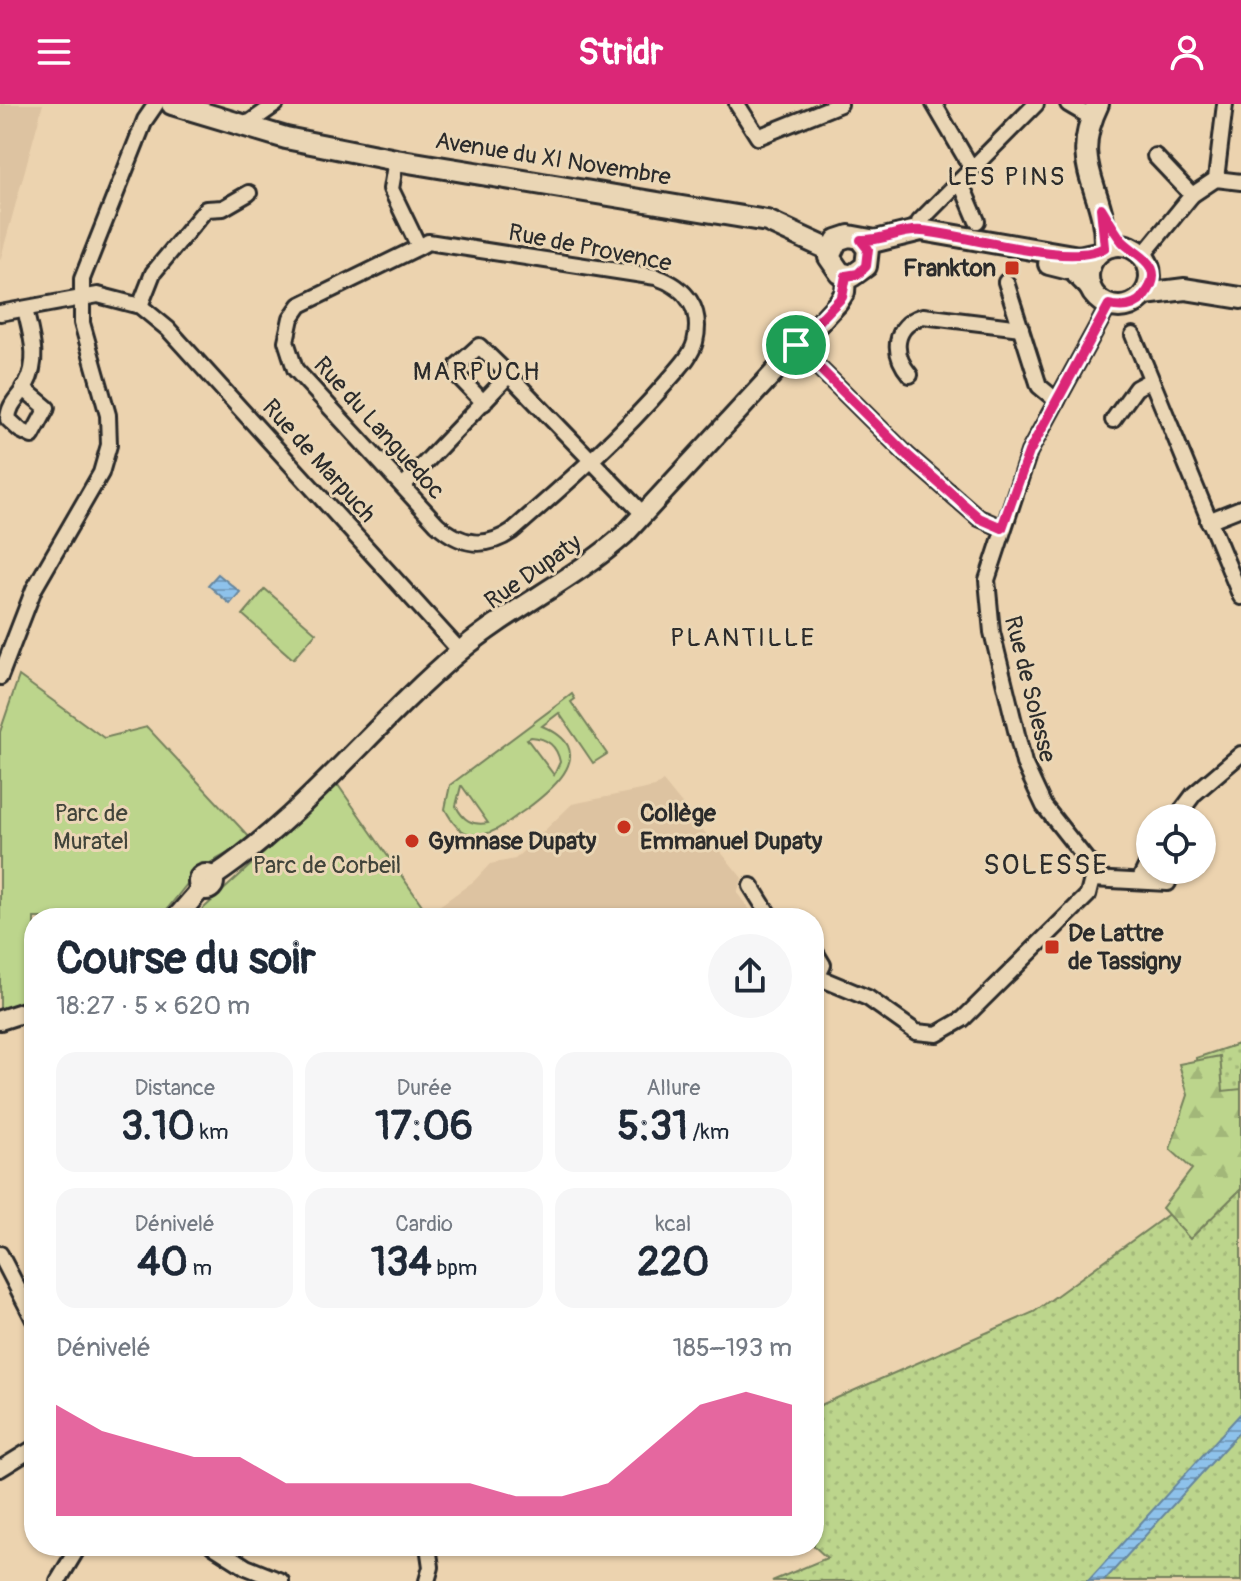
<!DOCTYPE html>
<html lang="fr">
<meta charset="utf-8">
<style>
:root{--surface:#fff;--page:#f6f6f7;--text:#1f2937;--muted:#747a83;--accent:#db2777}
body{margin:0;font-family:Pangolin,sans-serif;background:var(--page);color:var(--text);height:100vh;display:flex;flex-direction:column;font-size:30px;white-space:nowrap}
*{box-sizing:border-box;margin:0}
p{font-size:26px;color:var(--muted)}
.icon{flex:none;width:44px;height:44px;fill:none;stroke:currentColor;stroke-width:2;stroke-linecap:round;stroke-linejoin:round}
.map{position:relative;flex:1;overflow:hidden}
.sheet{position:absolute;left:24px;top:804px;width:800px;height:648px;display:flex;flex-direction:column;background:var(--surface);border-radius:32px;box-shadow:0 2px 6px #0004}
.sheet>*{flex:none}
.tools{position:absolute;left:1136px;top:700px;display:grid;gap:16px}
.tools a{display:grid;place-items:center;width:80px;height:80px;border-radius:50%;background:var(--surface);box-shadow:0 2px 6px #0004;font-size:40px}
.pin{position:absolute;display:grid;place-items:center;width:68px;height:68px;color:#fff;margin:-34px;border:4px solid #fff;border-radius:50%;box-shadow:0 2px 8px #0007}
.round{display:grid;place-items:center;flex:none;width:84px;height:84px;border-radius:42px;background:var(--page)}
.overview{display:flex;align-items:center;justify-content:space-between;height:136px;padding:0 32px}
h1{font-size:44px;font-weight:800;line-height:60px}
.figures{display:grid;grid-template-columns:repeat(3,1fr);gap:12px;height:136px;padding:8px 32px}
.figures div{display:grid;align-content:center;border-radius:20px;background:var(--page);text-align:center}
.figures b{font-size:40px;font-weight:800}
.figures small{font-size:22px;font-weight:400}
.figures p{font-size:22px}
.chart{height:224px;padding:16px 32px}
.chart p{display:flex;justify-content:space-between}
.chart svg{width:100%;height:144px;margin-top:8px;fill:var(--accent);opacity:.7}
header{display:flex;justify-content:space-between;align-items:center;height:104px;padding:0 32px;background:var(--accent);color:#fff;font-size:36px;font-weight:800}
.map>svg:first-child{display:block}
.built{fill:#ddc3a1}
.grass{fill:url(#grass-dots);stroke:#74805c;stroke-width:2}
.forest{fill:url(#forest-firs);stroke:#74805c;stroke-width:2}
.park{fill:#bcd58c;stroke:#74805c;stroke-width:2;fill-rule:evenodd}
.water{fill:url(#water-rules);stroke:#66869e;stroke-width:2}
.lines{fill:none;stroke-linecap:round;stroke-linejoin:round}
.minor-casing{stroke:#2b2b2b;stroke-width:20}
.tertiary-casing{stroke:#2b2b2b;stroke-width:24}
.secondary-casing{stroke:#2b2b2b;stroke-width:26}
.minor{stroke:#ead6b5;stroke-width:14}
.tertiary{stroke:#ead6b5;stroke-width:18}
.secondary{stroke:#ead6b5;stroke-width:20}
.route-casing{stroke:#fff;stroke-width:16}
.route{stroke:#db2777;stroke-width:10}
.poi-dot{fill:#c8321e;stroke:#ead6b5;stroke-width:3}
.labels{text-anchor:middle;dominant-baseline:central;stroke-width:6;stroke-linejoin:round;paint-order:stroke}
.street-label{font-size:24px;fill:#2b2b2b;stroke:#ead6b5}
.poi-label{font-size:24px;font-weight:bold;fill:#2b2b2b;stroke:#ead6b5;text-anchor:start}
.park-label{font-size:24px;fill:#41443a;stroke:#ead6b5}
.neighbourhood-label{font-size:26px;letter-spacing:2px;fill:#2b2b2b;stroke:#ead6b5}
.quarter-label{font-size:28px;letter-spacing:2px;fill:#2b2b2b;stroke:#ead6b5}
</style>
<header><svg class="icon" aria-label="menu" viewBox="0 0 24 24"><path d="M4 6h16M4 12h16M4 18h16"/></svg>Stridr<svg class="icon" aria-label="person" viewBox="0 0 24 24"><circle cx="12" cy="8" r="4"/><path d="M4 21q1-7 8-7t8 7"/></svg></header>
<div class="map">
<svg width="1241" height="1477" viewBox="0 0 1241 1477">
<defs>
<pattern id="grass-dots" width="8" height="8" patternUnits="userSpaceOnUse" patternTransform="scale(2)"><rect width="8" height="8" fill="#bcd58c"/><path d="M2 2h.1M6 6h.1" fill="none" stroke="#a2b779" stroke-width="1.8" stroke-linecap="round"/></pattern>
<pattern id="forest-firs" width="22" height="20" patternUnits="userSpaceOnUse" patternTransform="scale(2)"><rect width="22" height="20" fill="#bcd58c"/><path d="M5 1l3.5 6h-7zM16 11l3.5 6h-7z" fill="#a2b779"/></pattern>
<pattern id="water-rules" width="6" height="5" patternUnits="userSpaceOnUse" patternTransform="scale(2)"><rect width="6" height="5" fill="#8ec2eb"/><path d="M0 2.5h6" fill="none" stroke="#749ebf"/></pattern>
</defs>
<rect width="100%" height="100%" fill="#ecd3af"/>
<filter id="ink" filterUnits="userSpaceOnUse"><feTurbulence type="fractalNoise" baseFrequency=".0125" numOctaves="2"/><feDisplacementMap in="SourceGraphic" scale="16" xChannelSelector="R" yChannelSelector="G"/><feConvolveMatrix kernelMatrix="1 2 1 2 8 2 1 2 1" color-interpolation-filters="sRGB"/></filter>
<g filter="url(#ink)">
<!-- built -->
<g class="built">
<path d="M0,0H43L0,157Z"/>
<path d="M663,677L742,774L737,789L756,814H431L428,810L474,777L490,760L515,755L572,700L655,683Z"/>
</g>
<!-- grass -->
<path class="grass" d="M1241,939V1477H772L827,1454L814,1442V1304L1034,1208L1203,1085L1196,954Z"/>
<!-- forest -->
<path class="forest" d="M1220,952L1223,987L1241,985V1085L1190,1135L1162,1104L1192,1065L1170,1045L1188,991L1179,960Z"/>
<!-- park -->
<g class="park">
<path d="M265,485L316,529L293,555L243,511Z"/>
<path d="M19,572L104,634L147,623L252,736L199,765L160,814H34V898L0,909V628Z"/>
<path d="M572,590L575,595L571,598L607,650L593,659L559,609L542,622C600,646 555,684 525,706C510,716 495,731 476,731C459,730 452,718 445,705L450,681ZM531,633C548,634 557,642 560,658L554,671L527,635ZM461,682H462L488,719C472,722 463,716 456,702Z"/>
<path d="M338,681L431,814H193Z"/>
</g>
<!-- water -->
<g class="water">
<path d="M218,470L240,488L230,500L208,481Z"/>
<path d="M1241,1309V1326L1104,1477H1088Z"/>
</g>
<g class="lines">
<defs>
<g id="minor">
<path d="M737,0L758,33L840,0"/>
<path d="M934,0L972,65"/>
<path d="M1068,0L1092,14"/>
<path d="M246,21L276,0"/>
<path d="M1155,52L1192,91"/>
<path d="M396,56L391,85L419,143L428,138L656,173C686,183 703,205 695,238C691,253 677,266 667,278C620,333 567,379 512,427C486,445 461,442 437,420L295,265L286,237L291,214L300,201L419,143"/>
<path d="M1216,75L1225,0"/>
<path d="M960,77L977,117"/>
<path d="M919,118L1036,0"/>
<path d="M1143,151L1192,91L1216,75L1241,78"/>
<path d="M1006,178L1039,282L1057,297"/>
<path d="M140,202L153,169L206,105L223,104L249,89"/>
<path d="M0,209L98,191L140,202L168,225L460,547"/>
<path d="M1133,231L1241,493"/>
<path d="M796,241L907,351L979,414L1002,424"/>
<path d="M910,271C892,250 892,222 923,212L1021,224"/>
<path d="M23,284L47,304L32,332L20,326L8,315C9,299 19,294 26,281C40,256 31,231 25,205"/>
<path d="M484,299L458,272V261L479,242L509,271"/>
<path d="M1113,316L1136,284L1149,277"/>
<path d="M403,382L509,271L644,411"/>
<path d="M1208,417L1241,404"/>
<path d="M0,573L34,485L101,369L109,341L108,311L82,219V175L145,16L156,0"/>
<path d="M1176,714L1194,690L1241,650"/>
<path d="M1092,775L1168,779"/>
<path d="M1140,775L1150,754"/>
<path d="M751,782L771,814"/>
<path d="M814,846L823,861L814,880"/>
<path d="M820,874L868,894L916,928L937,930L963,915L1088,791L1092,775L1089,759L1044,702L1024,659L992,528L987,476L1029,348L1109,201"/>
<path d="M0,1150L34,1216"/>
<path d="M0,1365L34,1344"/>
<path d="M213,1442L246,1463L281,1477"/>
<path d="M58,1477L79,1442"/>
<path d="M427,1477L431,1463L428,1442"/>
</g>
<g id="tertiary">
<circle cx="206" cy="778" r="8"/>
<path d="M213,773C307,710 374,619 460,547C511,504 574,476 625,430L838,199L845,188L846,172"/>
<path d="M176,814L201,785"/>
<path d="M0,916L34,905"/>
</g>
<g id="secondary">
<path d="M172,0L286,34L396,56L767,117L830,146"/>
<path d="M1098,0C1067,63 1107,85 1105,143"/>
<path d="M861,136L868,145L866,162L852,172L840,169L829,153L837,136L849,132L876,137L921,126L1079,153L1097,149"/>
<circle cx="1119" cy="172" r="31"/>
<path d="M1049,160L1073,166L1090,183"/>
<path d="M1145,190L1185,185L1241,194"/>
</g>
</defs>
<!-- minor casing -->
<use href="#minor" class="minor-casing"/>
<!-- tertiary casing -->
<use href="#tertiary" class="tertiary-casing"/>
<!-- secondary casing -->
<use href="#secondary" class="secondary-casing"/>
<!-- minor -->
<use href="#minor" class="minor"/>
<!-- tertiary -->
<use href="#tertiary" class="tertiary"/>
<!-- secondary -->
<use href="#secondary" class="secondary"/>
</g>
</g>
<g class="lines" filter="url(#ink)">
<defs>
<path id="route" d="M1101,104C1108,115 1114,127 1122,137C1136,152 1169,161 1144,192C1135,203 1122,204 1109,201L1029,348L1002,424L979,414L907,351L796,241L842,193L846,172L858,170L866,162L868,145L861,136C883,137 901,125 922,127C963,130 1075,165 1105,143Z"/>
</defs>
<!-- route casing -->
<use href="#route" class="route-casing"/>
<!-- route -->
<use href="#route" class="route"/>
</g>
<!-- markers -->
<g class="poi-dot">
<rect x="1004" y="156" width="16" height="16" rx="4"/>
<circle cx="624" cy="723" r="8"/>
<circle cx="412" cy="737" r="8"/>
<rect x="1044" y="835" width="16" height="16" rx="4"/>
</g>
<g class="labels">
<!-- street labels -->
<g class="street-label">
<text transform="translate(553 55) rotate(9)">Avenue du XI Novembre</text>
<text transform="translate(590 144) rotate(11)">Rue de Provence</text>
<text transform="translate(379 324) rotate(48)">Rue du Languedoc</text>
<text transform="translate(319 357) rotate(48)">Rue de Marpuch</text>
<text transform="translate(533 468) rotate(-35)">Rue Dupaty</text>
<text transform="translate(1030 585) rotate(76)">Rue de Solesse</text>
</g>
<!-- poi labels -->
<g class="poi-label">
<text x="996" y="164" text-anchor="end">Frankton</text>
<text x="640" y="709">Collège<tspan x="640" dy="28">Emmanuel Dupaty</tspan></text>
<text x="428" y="737">Gymnase Dupaty</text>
<text x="1068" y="829">De Lattre<tspan x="1068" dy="28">de Tassigny</tspan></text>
</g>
<!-- park labels -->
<g class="park-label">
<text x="91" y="709">Parc de<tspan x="91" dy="28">Muratel</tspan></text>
<text x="327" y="761">Parc de Corbeil</text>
</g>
<!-- neighbourhood labels -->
<g class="neighbourhood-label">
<text x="1007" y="73">LES PINS</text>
<text x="477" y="268">MARPUCH</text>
<text x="743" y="534">PLANTILLE</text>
</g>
<!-- quarter labels -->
<g class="quarter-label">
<text x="1046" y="761">SOLESSE</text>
</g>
</g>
</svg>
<div class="tools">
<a><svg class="icon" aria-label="locate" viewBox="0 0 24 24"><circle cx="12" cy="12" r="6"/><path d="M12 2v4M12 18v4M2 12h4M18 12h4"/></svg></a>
</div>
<div class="pin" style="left:796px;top:241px;background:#1e9e55"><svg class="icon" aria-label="arrive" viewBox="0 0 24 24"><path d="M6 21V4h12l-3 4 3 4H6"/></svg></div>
<section class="sheet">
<div class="overview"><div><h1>Course du soir</h1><p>18:27 · 5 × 620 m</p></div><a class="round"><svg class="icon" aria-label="share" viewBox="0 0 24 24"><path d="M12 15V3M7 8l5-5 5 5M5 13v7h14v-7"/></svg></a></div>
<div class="figures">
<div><p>Distance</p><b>3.10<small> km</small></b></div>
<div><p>Durée</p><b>17:06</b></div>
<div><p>Allure</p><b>5:31<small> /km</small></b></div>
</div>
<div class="figures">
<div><p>Dénivelé</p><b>40<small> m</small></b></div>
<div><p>Cardio</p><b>134<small> bpm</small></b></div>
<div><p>kcal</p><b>220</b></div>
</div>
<div class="chart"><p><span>Dénivelé</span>185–193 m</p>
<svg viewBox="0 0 160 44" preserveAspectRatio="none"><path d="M0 44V10L10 18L20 22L30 26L40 26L50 34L60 34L70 34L80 34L90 34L100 38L110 38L120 34L130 22L140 10L150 6L160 10V44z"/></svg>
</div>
</section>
</div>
